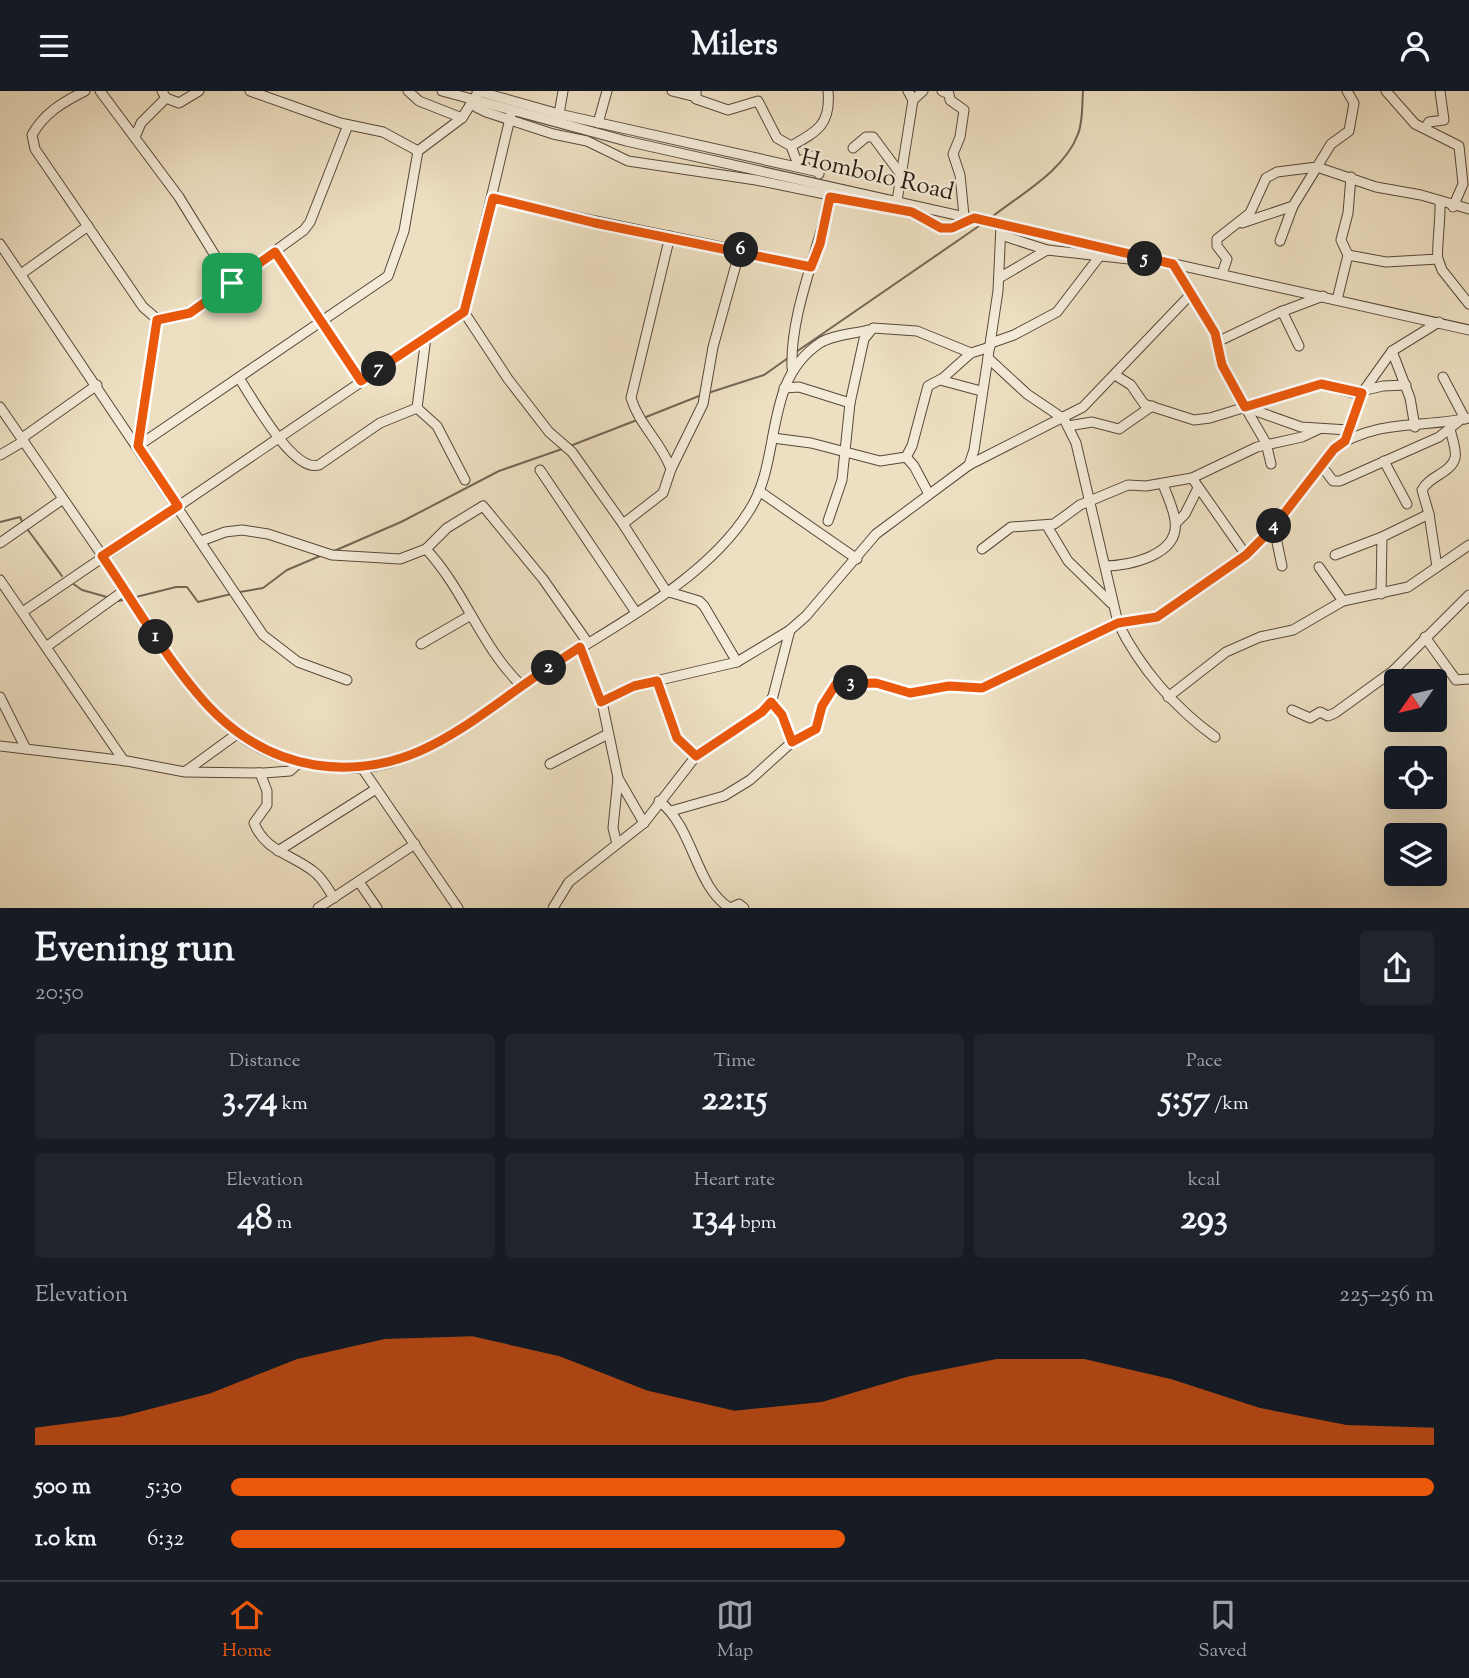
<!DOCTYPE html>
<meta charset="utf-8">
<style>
:root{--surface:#171b24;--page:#20242c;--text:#f1f3f6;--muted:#9ea1a6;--line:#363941;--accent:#ea580c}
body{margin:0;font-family:"Sorts Mill Goudy",serif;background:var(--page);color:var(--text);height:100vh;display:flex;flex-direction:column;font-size:26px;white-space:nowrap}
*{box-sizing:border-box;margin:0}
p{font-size:23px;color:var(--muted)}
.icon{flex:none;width:38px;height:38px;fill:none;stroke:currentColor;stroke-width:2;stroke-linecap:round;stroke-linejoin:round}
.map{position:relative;height:817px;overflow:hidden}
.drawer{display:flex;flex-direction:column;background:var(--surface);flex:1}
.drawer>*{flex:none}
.needle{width:46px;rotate:236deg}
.controls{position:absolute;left:1384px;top:578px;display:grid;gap:14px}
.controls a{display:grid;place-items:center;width:63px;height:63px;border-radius:7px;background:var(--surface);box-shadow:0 7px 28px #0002;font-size:35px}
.pin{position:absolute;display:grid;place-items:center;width:60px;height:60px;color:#fff;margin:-30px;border-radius:14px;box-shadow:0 4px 10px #0006}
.km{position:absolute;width:35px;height:35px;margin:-18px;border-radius:50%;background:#222;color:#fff;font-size:19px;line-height:35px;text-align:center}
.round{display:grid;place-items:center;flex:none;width:74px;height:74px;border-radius:7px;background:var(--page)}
.headline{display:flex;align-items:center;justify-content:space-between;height:119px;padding:0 35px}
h1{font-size:38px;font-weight:700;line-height:52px}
.figures{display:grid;grid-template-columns:repeat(3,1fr);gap:10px;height:119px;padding:7px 35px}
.figures div{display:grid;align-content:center;border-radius:7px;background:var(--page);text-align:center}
.figures b{font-size:35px;font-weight:700}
.figures small{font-size:19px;font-weight:400}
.figures p{font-size:19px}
.chart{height:196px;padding:14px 35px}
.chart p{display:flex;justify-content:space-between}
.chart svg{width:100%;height:126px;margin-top:7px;fill:var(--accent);opacity:.7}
ul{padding:0 35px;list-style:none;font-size:23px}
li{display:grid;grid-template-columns:112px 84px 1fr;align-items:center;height:52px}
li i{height:18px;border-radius:9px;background:var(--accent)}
header{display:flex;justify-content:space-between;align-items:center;height:91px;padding:0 35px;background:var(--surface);font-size:32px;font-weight:700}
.tab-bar{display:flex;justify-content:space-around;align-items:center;height:98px;border-top:2px solid var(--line);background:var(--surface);font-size:19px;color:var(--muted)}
.tab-bar a{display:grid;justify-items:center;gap:4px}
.tab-bar .active{color:var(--accent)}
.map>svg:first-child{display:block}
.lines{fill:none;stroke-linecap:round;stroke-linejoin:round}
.stream{stroke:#746654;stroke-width:2}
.minor-casing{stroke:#57483a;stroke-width:11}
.minor{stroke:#f3ead7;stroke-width:9}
.route-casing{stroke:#fff;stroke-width:14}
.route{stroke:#ea580c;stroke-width:9}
.labels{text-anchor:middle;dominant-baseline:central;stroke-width:5;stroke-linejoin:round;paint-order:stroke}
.street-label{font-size:24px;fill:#25160d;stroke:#f3ead7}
</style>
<header><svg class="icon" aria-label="menu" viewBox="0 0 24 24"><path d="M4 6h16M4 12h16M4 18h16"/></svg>Milers<svg class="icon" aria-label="person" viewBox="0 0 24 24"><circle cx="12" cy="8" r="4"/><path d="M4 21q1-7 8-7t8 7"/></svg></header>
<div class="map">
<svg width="1469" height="817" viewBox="0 0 1469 817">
<rect width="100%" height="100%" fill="#eddfc1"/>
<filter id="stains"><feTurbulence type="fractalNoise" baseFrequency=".00286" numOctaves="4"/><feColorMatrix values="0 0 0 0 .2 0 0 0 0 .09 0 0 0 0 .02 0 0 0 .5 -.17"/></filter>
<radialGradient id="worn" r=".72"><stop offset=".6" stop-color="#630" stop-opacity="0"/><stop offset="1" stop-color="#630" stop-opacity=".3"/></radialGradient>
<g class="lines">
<!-- stream -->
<g class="stream">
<path d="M993,125C1021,103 1065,79 1078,43C1083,31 1082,13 1083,0"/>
<path d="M796,261L979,135"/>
<path d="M708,302L764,284L788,267"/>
<path d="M646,326L699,305"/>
<path d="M570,355L637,329"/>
<path d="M0,431L20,426L22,430"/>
<path d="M28,439L62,485"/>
<path d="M334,460L401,431L499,380L562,358"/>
<path d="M72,492L82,499L107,506"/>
<path d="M240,501L263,497L287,479L320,465"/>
<path d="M136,506L176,496H187L198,511L231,503"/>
<path d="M119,510L126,508"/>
</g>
<defs>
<g id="minor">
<path d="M85,0C63,11 44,22 32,44L35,58L143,216L157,228L190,222L304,139L310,131L348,34"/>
<path d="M100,0L179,106L232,192"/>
<path d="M162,0L166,7L179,12L199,0"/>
<path d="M250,0L340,32L383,41L418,60"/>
<path d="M408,0L419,10L462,27"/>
<path d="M442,0L626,50L1469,239"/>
<path d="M477,0L559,23L819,81"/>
<path d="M672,0L696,6"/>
<path d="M696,0V8L728,19L758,10L777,47L791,55L797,71L812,65L819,83"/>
<path d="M942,0L949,3L950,9L964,19L960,46L953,63L960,84L964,125"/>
<path d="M1386,0L1415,33L1459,55L1463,93L1453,116"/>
<path d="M913,9L923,0"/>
<path d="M474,10L476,16L486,21L553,43L587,50L628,70L756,89L912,121L941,137H952L974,127"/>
<path d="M559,23L563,0"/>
<path d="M598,32L607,0"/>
<path d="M1425,37L1429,31L1444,29L1440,0"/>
<path d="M135,46L141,32L166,7"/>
<path d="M791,55C819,40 831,32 828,0"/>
<path d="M853,57L866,46H873L902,85"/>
<path d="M493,107C598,133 705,150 811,176"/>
<path d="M897,110L913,9L908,0"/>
<path d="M1242,132L1293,115L1317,76L1376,96L1421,104L1469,118"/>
<path d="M1001,144L1047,159"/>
<path d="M670,145L631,307C639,334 661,351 671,378"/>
<path d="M1280,150L1293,115"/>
<path d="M0,153L263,544L298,571L347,589"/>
<path d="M275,161L361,290"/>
<path d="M1348,164L1341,149L1348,122L1351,86"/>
<path d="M1438,168L1442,179L1469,213"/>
<path d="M1173,173L1215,242L1222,274L1245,316L1301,336L1348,339"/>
<path d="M21,183L88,135"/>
<path d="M1222,183L1227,168L1217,155V148L1250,122L1266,87L1277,81L1317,76L1331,53L1349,40L1354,12L1347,0"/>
<path d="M999,187L1047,159L1129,168"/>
<path d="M1337,209L1348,164L1386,171L1438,168C1436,162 1441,125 1440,111"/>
<path d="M1282,220L1299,255"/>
<path d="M464,221L508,288L549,341L572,361L623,433"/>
<path d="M1217,251L1278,222L1323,205"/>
<path d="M991,252L1014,244L1057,221L1099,166"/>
<path d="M1392,260L1410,307L1415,336"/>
<path d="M988,267L1027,303L1064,328L1076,352L1118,532C1140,577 1175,617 1215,646"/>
<path d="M792,277C790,222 818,161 830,106"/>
<path d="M1115,284L1131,294L1144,313L1194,329L1210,327L1321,293L1353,302L1383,295L1406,294"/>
<path d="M1443,286L1465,328"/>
<path d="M239,287C253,308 293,382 319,374L380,332L417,317L437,335L465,389"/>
<path d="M940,289L981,300"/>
<path d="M784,297L799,296L850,312L842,389L828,430"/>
<path d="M850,312L864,248L873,237L917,240L971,262"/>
<path d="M0,316C43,378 85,440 128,502C161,551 190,607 239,644C275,671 331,683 376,675C439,663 486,619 538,584C607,538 704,492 749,420C783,368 762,290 820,252C832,244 853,243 868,239"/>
<path d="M1245,316L1266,352L1271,373"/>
<path d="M417,317L426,246"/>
<path d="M1068,335L1092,331L1119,338L1152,315"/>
<path d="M1347,342L1362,302L1392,260L1439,231"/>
<path d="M22,347L97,294"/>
<path d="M773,347L811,352L880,370L906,366L912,355L928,295L943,287L971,262L990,256"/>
<path d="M138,355L388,185L404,140L418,60L462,27L479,0"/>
<path d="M138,355L157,228"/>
<path d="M0,364L24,350"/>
<path d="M906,366L914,375L929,403"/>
<path d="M1384,370L1407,413"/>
<path d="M969,374L1083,316L1191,203"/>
<path d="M1321,374L1333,390H1340L1439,346L1459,330"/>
<path d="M540,379L635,520"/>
<path d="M1192,387L1246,464"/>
<path d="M759,400L857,468"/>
<path d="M1176,432L1185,423L1198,397"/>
<path d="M1047,435L1068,470L1111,512"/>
<path d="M1274,437L1282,475"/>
<path d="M201,450L225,441L242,439L268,443L332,464L400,468L426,458L447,437L483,415L543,488L588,552"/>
<path d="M0,452L63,408"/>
<path d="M426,458C465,500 481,556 522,595"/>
<path d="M982,458L1011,436L1054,433L1080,414L1128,394L1146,395L1192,387L1257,356L1302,346L1319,338"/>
<path d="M1335,464L1382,446"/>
<path d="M1105,475C1129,475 1180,464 1175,430C1174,418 1167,405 1163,393"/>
<path d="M1319,476L1343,510"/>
<path d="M1437,476L1429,423L1422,399C1429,385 1451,382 1455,367C1457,360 1452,347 1450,338"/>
<path d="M0,489L124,670"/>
<path d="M1381,503L1382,446L1429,423"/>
<path d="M24,520L464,221L512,19"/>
<path d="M1425,546L1456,589L1469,588"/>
<path d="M421,553L471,524"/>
<path d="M46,556L125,499"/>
<path d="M580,557L602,611L634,595L737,571L790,539L806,525L876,443L969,374L974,359L998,200L1001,134"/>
<path d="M737,571L704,515L699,510L666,500L623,433L663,402L671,378L703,313L713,256L740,159"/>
<path d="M657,591L677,647L696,665"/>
<path d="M0,606L26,658"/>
<path d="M1168,606L1226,561L1260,546L1293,539L1343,510L1408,496L1469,454"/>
<path d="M602,611L618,687L644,732"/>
<path d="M1292,619L1310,627L1320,621L1328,625L1335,622L1393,580L1469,504"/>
<path d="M792,651L816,638L823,615L836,593L876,591L910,602L956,595L982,597L1118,532L1157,526L1246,464L1274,437L1334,358C1372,328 1424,337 1469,327"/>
<path d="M0,655L127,670L185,681L264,682L290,680L299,672"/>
<path d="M550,673L608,643"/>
<path d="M362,677L458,817"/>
<path d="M186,680L237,643"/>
<path d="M260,682L267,700V714L254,732C265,760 291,763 313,780C322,786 328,798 334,807"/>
<path d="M659,710C694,736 695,796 730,817"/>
<path d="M671,720L724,705L750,689L792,651L782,624L771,611"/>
<path d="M617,753L613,737L618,687"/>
<path d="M278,760L376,698"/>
<path d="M359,791L377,817"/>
<path d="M318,817L415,753"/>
<path d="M553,817L569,791L644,732L696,665L766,618L773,605L790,539"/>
<path d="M730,817L739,813L744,817"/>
</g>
</defs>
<!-- minor casing -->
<use href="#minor" class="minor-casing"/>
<!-- minor -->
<use href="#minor" class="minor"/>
</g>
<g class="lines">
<defs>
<path id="route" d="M830,106L912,121L941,137H952L974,127L1173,173L1215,242L1222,274L1245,316L1321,293L1362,302L1345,350L1334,358L1273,437L1246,464L1157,526L1118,532L982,597L949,595L910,602L876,592L836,593L822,615L816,638L792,651L782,624L771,611L762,621L696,665L677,647L657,590L634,595L601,611L580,556C561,569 541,581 522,595C456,642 402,687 315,674C266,666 227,639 196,601C161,559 133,510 102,465L178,415L138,355L157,229L190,222L275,161L361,290L464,221L493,107L595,132L811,176L820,153Z"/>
</defs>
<!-- route casing -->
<use href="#route" class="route-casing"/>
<!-- route -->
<use href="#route" class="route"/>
</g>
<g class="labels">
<!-- street labels -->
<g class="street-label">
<text transform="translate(877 85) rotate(13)">Hombolo Road</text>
</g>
</g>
<rect width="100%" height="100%" filter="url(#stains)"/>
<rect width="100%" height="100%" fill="url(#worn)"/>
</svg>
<div class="controls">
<a><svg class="needle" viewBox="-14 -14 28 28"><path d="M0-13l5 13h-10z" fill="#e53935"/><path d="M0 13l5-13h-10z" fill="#9ea1a6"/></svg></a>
<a><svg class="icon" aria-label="locate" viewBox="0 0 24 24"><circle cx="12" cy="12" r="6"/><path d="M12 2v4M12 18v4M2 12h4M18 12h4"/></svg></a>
<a><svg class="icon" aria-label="layers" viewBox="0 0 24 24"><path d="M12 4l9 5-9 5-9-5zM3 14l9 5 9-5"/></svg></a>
</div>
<div class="pin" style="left:232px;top:192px;background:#1e9e55"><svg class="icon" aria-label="arrive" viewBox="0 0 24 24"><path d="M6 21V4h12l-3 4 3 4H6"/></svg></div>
<b class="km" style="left:156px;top:546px">1</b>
<b class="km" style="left:549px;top:577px">2</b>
<b class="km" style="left:851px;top:592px">3</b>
<b class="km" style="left:1274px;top:435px">4</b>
<b class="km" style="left:1145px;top:168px">5</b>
<b class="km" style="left:741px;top:159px">6</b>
<b class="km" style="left:379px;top:278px">7</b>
</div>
<section class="drawer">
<div class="headline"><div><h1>Evening run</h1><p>20:50</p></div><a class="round"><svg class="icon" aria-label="share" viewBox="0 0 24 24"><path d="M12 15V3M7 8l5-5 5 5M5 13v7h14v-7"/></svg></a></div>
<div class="figures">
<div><p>Distance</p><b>3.74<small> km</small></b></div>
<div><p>Time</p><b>22:15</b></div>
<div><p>Pace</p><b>5:57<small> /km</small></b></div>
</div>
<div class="figures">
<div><p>Elevation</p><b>48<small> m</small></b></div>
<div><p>Heart rate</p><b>134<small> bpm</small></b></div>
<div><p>kcal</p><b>293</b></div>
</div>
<div class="chart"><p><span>Elevation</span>225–256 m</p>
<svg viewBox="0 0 160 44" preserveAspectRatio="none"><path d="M0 44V38L10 34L20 26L30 14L40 7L50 6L60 13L70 25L80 32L90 29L100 20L110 14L120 14L130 21L140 31L150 37L160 38V44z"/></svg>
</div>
<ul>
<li><b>500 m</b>5:30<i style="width:100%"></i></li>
<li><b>1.0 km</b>6:32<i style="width:51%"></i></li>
</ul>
</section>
<nav class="tab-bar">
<a class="active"><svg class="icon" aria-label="home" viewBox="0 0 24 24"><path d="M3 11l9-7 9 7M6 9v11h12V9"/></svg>Home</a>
<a><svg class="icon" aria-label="map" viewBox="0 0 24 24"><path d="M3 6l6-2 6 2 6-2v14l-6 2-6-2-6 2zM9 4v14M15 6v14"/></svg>Map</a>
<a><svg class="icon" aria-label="saved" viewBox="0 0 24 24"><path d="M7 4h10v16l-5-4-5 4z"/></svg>Saved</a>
</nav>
